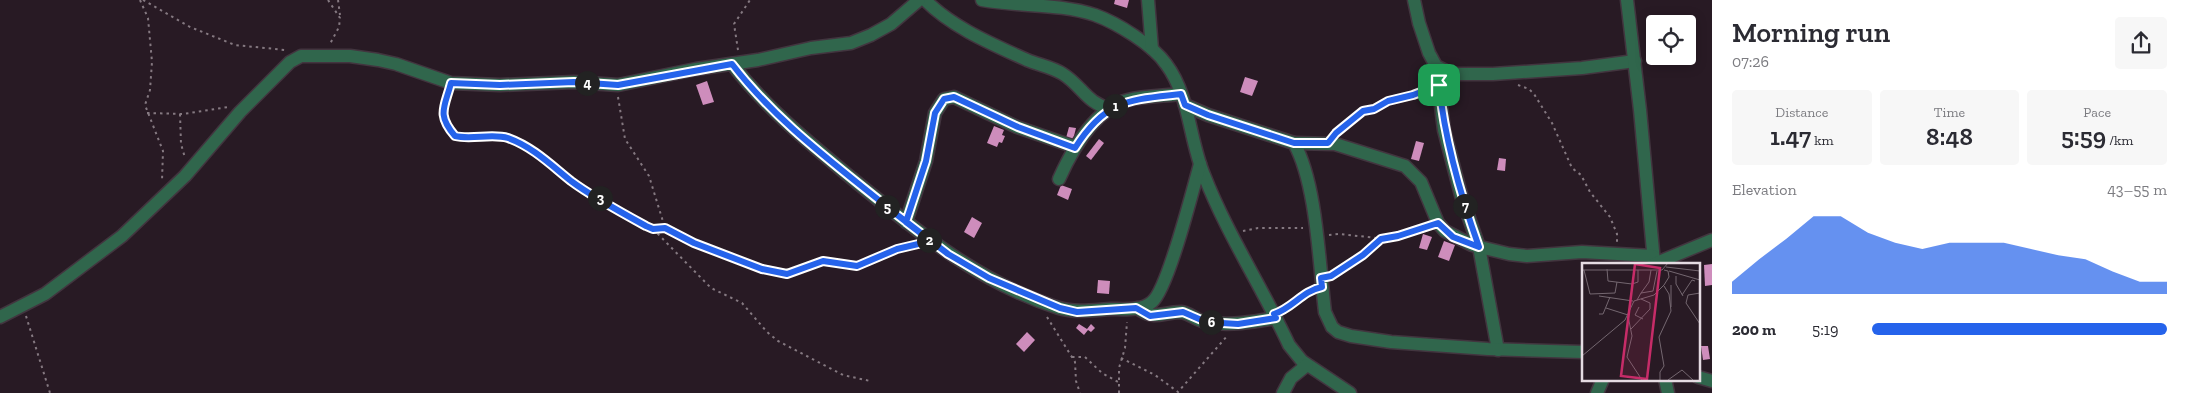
<!DOCTYPE html>
<meta charset="utf-8">
<style>
:root{--surface:#fff;--page:#f7f7f7;--text:#2b2b33;--muted:#7c7c81;--accent:#2563eb}
body{margin:0;font-family:"Zilla Slab",serif;background:var(--page);color:var(--text);height:100vh;display:flex;flex-direction:column;font-size:19px;white-space:nowrap}
*{box-sizing:border-box;margin:0}
p{font-size:16px;color:var(--muted)}
.icon{flex:none;width:28px;height:28px;fill:none;stroke:currentColor;stroke-width:2;stroke-linecap:round;stroke-linejoin:round}
.map{position:relative;flex:1;overflow:hidden}
.details{display:flex;flex-direction:column;background:var(--surface);width:475px}
.details>*{flex:none}
.buttons{position:absolute;left:1646px;top:15px;display:grid;gap:10px}
.buttons a{display:grid;place-items:center;width:50px;height:50px;border-radius:5px;background:var(--surface);box-shadow:0 2px 12px #0003;font-size:25px}
.pin{position:absolute;display:grid;place-items:center;width:42px;height:42px;color:#fff;margin:-21px;border-radius:10px;box-shadow:0 2px 8px #0006}
.km{position:absolute;width:25px;height:25px;margin:-12px;border-radius:50%;background:#222;color:#fff;font-size:14px;line-height:25px;text-align:center}
.round{display:grid;place-items:center;flex:none;width:52px;height:52px;border-radius:5px;background:var(--page)}
.head{display:flex;align-items:center;justify-content:space-between;height:85px;padding:0 20px}
h1{font-size:28px;font-weight:600;line-height:38px}
.figures{display:grid;grid-template-columns:repeat(3,1fr);gap:8px;height:85px;padding:5px 20px}
.figures div{display:grid;align-content:center;border-radius:5px;background:var(--page);text-align:center}
.figures b{font-size:25px;font-weight:600}
.figures small{font-size:14px;font-weight:400}
.figures p{font-size:14px}
.chart{height:140px;padding:10px 20px}
.chart p{display:flex;justify-content:space-between}
.chart svg{width:100%;height:90px;margin-top:5px;fill:var(--accent);opacity:.7}
ul{padding:0 20px;list-style:none;font-size:16px}
li{display:grid;grid-template-columns:80px 60px 1fr;align-items:center;height:38px}
li i{height:12px;border-radius:6px;background:var(--accent)}
main{display:flex;flex:1;min-height:0}
.map>svg:first-child{display:block}
.building{fill:#ce8dbc}
.lines{fill:none;stroke-linecap:round;stroke-linejoin:round}
.minor-casing{stroke:#42353f;stroke-width:15}
.path{stroke:#857981;stroke-width:2;stroke-dasharray:2.5 4;stroke-linecap:butt}
.minor{stroke:#30664c;stroke-width:12}
.route-casing{stroke:#fff;stroke-width:10}
.route{stroke:#2563eb;stroke-width:6}
.inset-road{fill:none;stroke:#746770;stroke-width:1}
.view{fill:#c62c68;fill-opacity:0.15;stroke:#c62c68;stroke-width:2.5}
.inset-edge{fill:none;stroke:#e5dbe2;stroke-width:2.5}
</style>
<main>
<div class="map">
<svg width="1712" height="393" viewBox="0 0 1712 393">
<rect width="100%" height="100%" fill="#281a24"/>
<!-- building -->
<g class="building">
<path d="M1115,0H1129L1127,8L1114,4Z"/>
<path d="M1245,77L1258,81L1252,96L1240,92Z"/>
<path d="M707,81L714,102L703,105L696,85Z"/>
<path d="M994,126L1004,130L1002,135L1005,136L1002,143L999,142L997,147L987,143Z"/>
<path d="M1069,127L1076,128L1073,140L1066,138Z"/>
<path d="M1099,139L1104,143L1091,160L1086,156Z"/>
<path d="M1416,141L1424,143L1419,161L1411,159Z"/>
<path d="M1499,158L1506,159L1505,171L1497,170Z"/>
<path d="M1061,185L1072,189L1068,200L1057,195Z"/>
<path d="M972,217L982,223L974,238L964,232Z"/>
<path d="M1423,234L1432,237L1427,250L1419,248Z"/>
<path d="M1444,241L1455,245L1449,261L1438,257Z"/>
<path d="M1712,264V285L1705,286L1704,265Z"/>
<path d="M1098,280L1110,281L1109,294L1097,293Z"/>
<path d="M1079,324L1087,329L1091,324L1095,328L1091,332L1088,330L1084,335L1076,328Z"/>
<path d="M1027,332L1035,340L1024,352L1016,344Z"/>
<path d="M1701,346H1708L1710,359L1703,360Z"/>
</g>
<g class="lines">
<defs>
<g id="minor">
<path d="M925,0C953,28 992,44 1027,60C1039,65 1052,67 1063,74C1083,87 1086,103 1111,109"/>
<path d="M982,0C1019,7 1059,3 1095,15C1117,23 1153,45 1166,64C1190,96 1189,139 1204,175C1227,234 1262,287 1289,345L1302,361L1350,393"/>
<path d="M1148,0L1152,49"/>
<path d="M1414,0L1419,23L1429,53L1436,66L1452,74H1493L1582,68L1635,61"/>
<path d="M1627,0L1640,110L1654,262"/>
<path d="M732,64C766,108 807,141 849,176C913,228 978,283 1059,308C1076,313 1094,310 1111,309C1124,309 1142,311 1152,302C1168,289 1193,189 1200,164"/>
<path d="M1436,66L1444,130L1461,195L1479,247L1498,350"/>
<path d="M1185,105L1208,115L1294,143C1317,184 1319,264 1325,312L1332,327L1338,332L1351,336L1391,342L1488,349L1583,352"/>
<path d="M1294,143L1335,144L1405,166L1421,182L1438,223L1445,231L1472,245L1509,254L1527,256L1582,252L1653,256"/>
<path d="M1059,179C1072,150 1094,109 1128,100C1144,96 1164,96 1181,94"/>
<path d="M906,222L926,161L935,113L944,99L954,97L1017,127L1075,147"/>
<path d="M1654,264L1712,240"/>
<path d="M1137,308C1156,321 1161,312 1181,312C1190,313 1197,321 1206,322C1230,326 1253,322 1276,318"/>
<path d="M0,317L45,294L122,236L185,176L240,112L290,62L301,56H350L378,60L396,64L451,83L500,85L574,82L618,85L696,69L758,60L811,48L851,43L871,35L891,24L919,0"/>
<path d="M1698,377L1712,381"/>
<path d="M1665,379L1668,393"/>
<path d="M1283,393L1291,378L1307,365"/>
<path d="M1597,393L1603,379"/>
</g>
</defs>
<!-- minor casing -->
<use href="#minor" class="minor-casing"/>
<!-- path -->
<g class="path">
<path d="M140,0L148,18L152,62L150,90L145,105L163,151L162,181"/>
<path d="M143,0L190,27L235,45L285,50"/>
<path d="M328,0L340,18L339,27L330,44"/>
<path d="M338,0L340,15"/>
<path d="M738,50L734,24L750,0"/>
<path d="M1518,85L1529,89L1534,94L1552,123L1572,168L1581,175L1590,192L1610,217L1617,234V242"/>
<path d="M448,95C441,112 442,122 455,136L502,137L518,142L544,157L571,181L631,218L653,229L665,228"/>
<path d="M618,97L625,139L649,176L665,228L676,235L761,269L787,274L823,261L857,266L897,249L915,244"/>
<path d="M147,113L183,114L228,107"/>
<path d="M180,114L181,144L185,158"/>
<path d="M1337,132L1363,111L1374,109L1388,101L1428,89"/>
<path d="M653,229L711,288L742,303L767,332L778,341L843,375L870,381"/>
<path d="M1243,231L1258,228H1303"/>
<path d="M1329,235L1339,234L1387,239L1427,227"/>
<path d="M1333,274L1370,250L1381,239"/>
<path d="M1284,310L1310,291"/>
<path d="M26,316L50,393"/>
<path d="M1047,317L1075,362L1076,381L1080,393"/>
<path d="M1072,357H1085L1102,373L1118,382"/>
<path d="M1121,358L1155,375L1178,392L1228,335"/>
<path d="M1119,393V368L1125,348L1127,322"/>
</g>
<!-- minor -->
<use href="#minor" class="minor"/>
</g>
<g class="lines">
<defs>
<path id="route" d="M1439,85L1413,95L1388,101L1374,109L1363,111L1336,133L1328,143H1294L1208,115L1185,105L1181,94C1129,100 1106,99 1075,148L1018,127L954,97L944,99L935,113L926,161L906,222L931,241L897,249L857,266L823,261L787,274L762,269L694,243L665,228L653,229L646,226C624,214 591,196 571,181C551,165 533,147 508,138C492,133 472,140 455,136C436,114 445,107 451,83L500,85L574,82L618,85L732,64C777,123 839,167 896,214L948,254L989,278L1060,308L1077,312L1136,308L1150,316L1183,312L1206,322L1238,324L1276,318L1274,314C1293,308 1302,291 1322,287L1321,278L1331,276L1363,255L1381,239L1398,236L1438,223L1453,237L1479,247C1460,194 1445,141 1439,85"/>
</defs>
<!-- route casing -->
<use href="#route" class="route-casing"/>
<!-- route -->
<use href="#route" class="route"/>
</g>
<!-- overview -->
<g transform="translate(1582 263)">
<rect width="118" height="118" fill="#281a24"/>
<path class="inset-road" d="M84,4L118,8M25,6L26,18L50,21L56,19V7M0,7H80L86,0M2,7L8,31L33,30L35,19M87,8L118,17M94,13V21L101,33M59,30L67,19L69,7M118,30L106,32L104,40L118,61M100,32L110,17L113,18M17,33L51,38M55,37L59,30L71,28L75,8M57,44L53,52L61,56M89,44V22M24,45L46,52M17,51H21L28,34M46,53L50,73L45,94L60,117M49,66L68,46V40L59,36M0,93L43,57L52,38L72,32L82,22L87,14L86,8L82,7M78,117V109L82,103L77,74L89,48L87,31L82,23M86,117L100,107L111,117"/>
<path class="view" d="M53,1L78,5L65,116L39,113Z"/>
<rect width="118" height="118" class="inset-edge"/>
</g>
</svg>
<div class="buttons">
<a><svg class="icon" aria-label="locate" viewBox="0 0 24 24"><circle cx="12" cy="12" r="6"/><path d="M12 2v4M12 18v4M2 12h4M18 12h4"/></svg></a>
</div>
<div class="pin" style="left:1439px;top:85px;background:#1e9e55"><svg class="icon" aria-label="arrive" viewBox="0 0 24 24"><path d="M6 21V4h12l-3 4 3 4H6"/></svg></div>
<b class="km" style="left:1115px;top:106px">1</b>
<b class="km" style="left:929px;top:240px">2</b>
<b class="km" style="left:600px;top:198px">3</b>
<b class="km" style="left:587px;top:83px">4</b>
<b class="km" style="left:887px;top:207px">5</b>
<b class="km" style="left:1211px;top:322px">6</b>
<b class="km" style="left:1465px;top:206px">7</b>
</div>
<section class="details">
<div class="head"><div><h1>Morning run</h1><p>07:26</p></div><a class="round"><svg class="icon" aria-label="share" viewBox="0 0 24 24"><path d="M12 15V3M7 8l5-5 5 5M5 13v7h14v-7"/></svg></a></div>
<div class="figures">
<div><p>Distance</p><b>1.47<small> km</small></b></div>
<div><p>Time</p><b>8:48</b></div>
<div><p>Pace</p><b>5:59<small> /km</small></b></div>
</div>
<div class="chart"><p><span>Elevation</span>43–55 m</p>
<svg viewBox="0 0 160 44" preserveAspectRatio="none"><path d="M0 44V38L10 27L20 17L30 6L40 6L50 14L60 19L70 22L80 19L90 19L100 19L110 22L120 25L130 27L140 33L150 38L160 38V44z"/></svg>
</div>
<ul>
<li><b>200 m</b>5:19<i style="width:100%"></i></li>
</ul>
</section>
</main>
